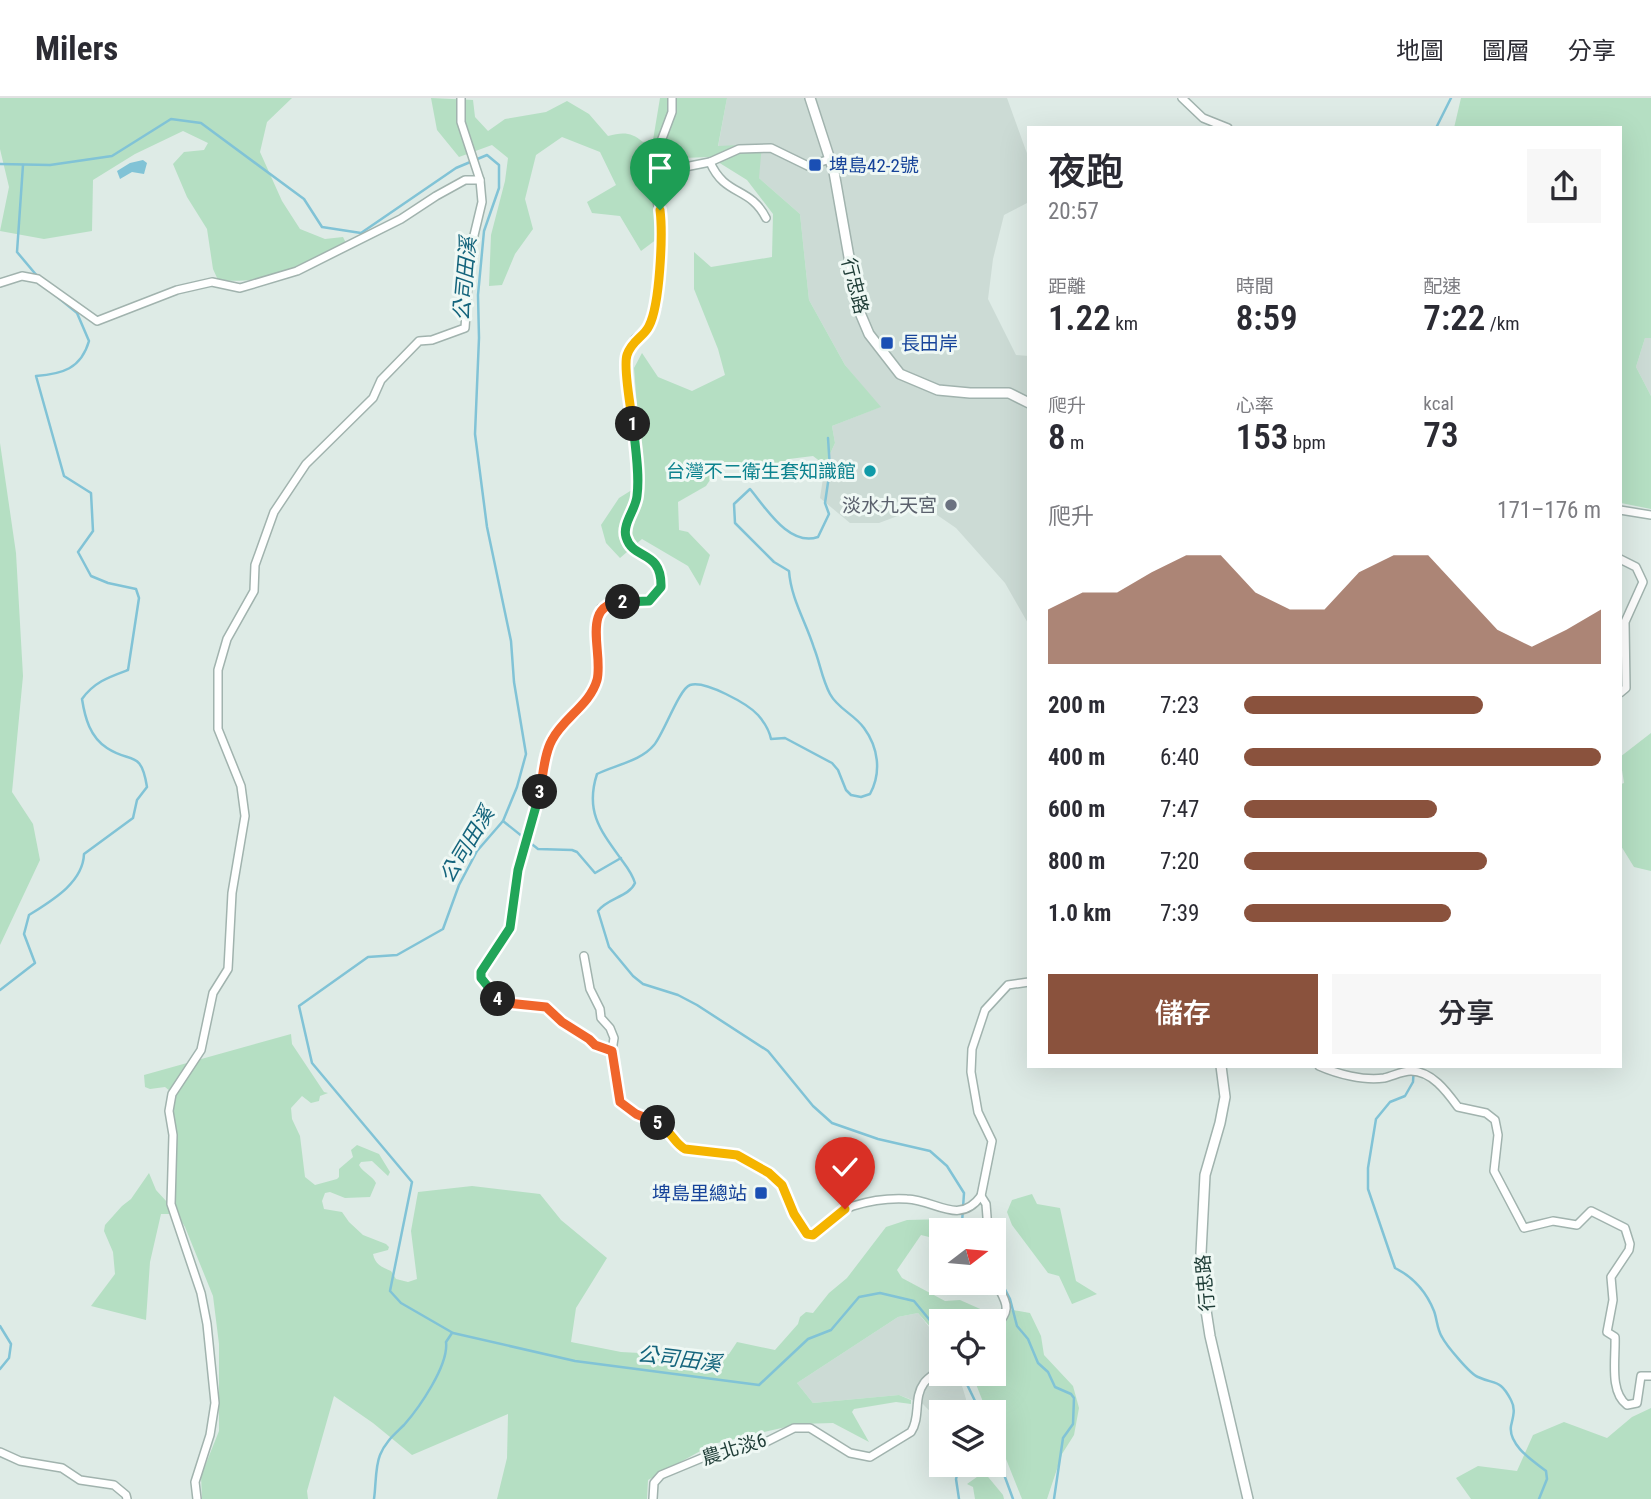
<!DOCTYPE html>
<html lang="zh-TW">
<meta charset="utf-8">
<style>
:root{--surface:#fff;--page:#f7f7f7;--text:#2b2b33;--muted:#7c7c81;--line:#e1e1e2;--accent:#8a523d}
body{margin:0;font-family:"Roboto Condensed","Noto Sans TC",sans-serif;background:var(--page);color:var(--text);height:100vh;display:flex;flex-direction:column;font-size:26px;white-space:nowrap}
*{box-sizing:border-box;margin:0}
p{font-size:23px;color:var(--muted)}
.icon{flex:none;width:38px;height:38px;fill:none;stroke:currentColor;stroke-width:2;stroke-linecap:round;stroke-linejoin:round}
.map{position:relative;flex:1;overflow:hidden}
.side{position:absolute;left:1027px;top:28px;width:595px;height:942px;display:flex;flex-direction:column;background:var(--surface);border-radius:0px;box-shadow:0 7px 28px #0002}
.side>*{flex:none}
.needle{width:46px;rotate:74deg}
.fabs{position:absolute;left:929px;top:1120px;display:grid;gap:14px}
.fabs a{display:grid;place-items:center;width:77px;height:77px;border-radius:0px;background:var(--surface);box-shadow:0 7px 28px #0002;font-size:35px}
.pin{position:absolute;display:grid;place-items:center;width:60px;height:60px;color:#fff;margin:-72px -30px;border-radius:50% 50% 50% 0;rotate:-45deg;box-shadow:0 0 7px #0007}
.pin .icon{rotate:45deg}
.km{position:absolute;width:35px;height:35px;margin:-18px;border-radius:50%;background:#222;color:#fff;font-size:19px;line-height:35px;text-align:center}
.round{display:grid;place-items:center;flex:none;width:74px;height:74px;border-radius:0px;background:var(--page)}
.summary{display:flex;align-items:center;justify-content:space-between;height:119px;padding:0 21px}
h1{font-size:38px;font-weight:600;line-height:52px}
.stats{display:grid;grid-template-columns:repeat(3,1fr);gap:10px;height:119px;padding:7px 21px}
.stats div{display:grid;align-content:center}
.stats b{font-size:35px;font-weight:600}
.stats small{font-size:19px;font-weight:400}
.stats p{font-size:19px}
.chart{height:196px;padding:14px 21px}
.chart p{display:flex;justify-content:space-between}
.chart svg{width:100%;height:126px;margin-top:7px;fill:var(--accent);opacity:.7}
.primary-button{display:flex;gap:14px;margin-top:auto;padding:14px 21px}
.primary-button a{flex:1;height:80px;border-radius:0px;background:var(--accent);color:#fff;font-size:28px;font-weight:600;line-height:80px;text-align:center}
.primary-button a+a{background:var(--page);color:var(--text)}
ul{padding:0 21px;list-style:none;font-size:23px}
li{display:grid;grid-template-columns:112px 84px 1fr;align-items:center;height:52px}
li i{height:18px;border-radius:9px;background:var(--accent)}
header{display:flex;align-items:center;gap:42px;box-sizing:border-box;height:98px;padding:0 35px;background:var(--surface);border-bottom:2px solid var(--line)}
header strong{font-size:33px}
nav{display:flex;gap:38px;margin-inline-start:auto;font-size:24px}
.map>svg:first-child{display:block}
.built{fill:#ccdbd5}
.green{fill:#b5dfc3}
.water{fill:#81c3d6}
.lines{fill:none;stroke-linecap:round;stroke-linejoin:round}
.stream{stroke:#81c3d6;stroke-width:2.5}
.minor-casing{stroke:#a1b3ae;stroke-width:10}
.tertiary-casing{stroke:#a1b3ae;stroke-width:12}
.minor{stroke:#fff;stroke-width:7}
.tertiary{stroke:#fff;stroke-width:9}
.split-1-casing{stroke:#fff;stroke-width:14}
.split-2-casing{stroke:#fff;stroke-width:14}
.split-3-casing{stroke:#fff;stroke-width:14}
.split-4-casing{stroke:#fff;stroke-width:14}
.split-5-casing{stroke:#fff;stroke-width:14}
.split-6-casing{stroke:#fff;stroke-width:14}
.split-1{stroke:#f5b400;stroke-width:9}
.split-2{stroke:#22a559;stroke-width:9}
.split-3{stroke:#f0652b;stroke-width:9}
.split-4{stroke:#22a559;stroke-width:9}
.split-5{stroke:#f0652b;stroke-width:9}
.split-6{stroke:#f5b400;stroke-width:9}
.transit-dot{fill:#1a4fb4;stroke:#eff8f4;stroke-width:2.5}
.culture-dot{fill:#0f9aa8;stroke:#eff8f4;stroke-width:2.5}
.worship-dot{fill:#6b7280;stroke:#eff8f4;stroke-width:2.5}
.labels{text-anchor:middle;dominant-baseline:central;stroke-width:6;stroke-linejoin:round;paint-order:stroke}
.transit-label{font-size:19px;fill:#164399;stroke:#eff8f4;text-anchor:start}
.street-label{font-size:19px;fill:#1e3c36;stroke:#eff8f4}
.culture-label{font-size:19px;fill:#0d838f;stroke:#eff8f4;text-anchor:end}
.worship-label{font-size:19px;fill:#5b616d;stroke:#eff8f4;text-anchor:end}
.water-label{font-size:21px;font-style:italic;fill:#14647c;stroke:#eff8f4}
</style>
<header>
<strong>Milers</strong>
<nav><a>地圖</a><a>圖層</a><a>分享</a></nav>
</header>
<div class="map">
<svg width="1651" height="1401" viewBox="0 0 1651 1401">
<rect width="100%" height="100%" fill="#deebe6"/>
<!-- built -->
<g class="built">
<path d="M727,0H1007L1029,61V104L1004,117L993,161L988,201L1016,257L1029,258V527L1005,485L956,430L924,408L879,425H850L820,400L825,367L835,345L832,328L880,309L845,267L809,202L800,116L759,80L718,49Z"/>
<path d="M1645,240H1651V298L1636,269Z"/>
<path d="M918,1215L941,1244L942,1276H958L959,1278L966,1301L965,1314H942L941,1325L923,1306L899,1297L813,1305L797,1285L898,1219Z"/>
</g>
<!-- green -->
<g class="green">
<path d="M0,0H292L267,24L260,54L282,103L300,131L325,141L343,139L346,145C311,170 261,187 218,182L213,171L207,131L187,99L173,66L184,54L204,52L208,45L183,33L135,56L93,82L92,133L44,141L0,133L9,89L0,51Z"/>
<path d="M431,0L473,2L475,19L488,33L505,21L546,14L567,3L589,16L608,38C623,34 631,34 643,44L653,42L660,0H727L718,48L762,46L759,80L800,116L809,202L845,267L881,309L832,328L835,345L825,367L813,358L789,361L754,381L738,364L720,367L706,388L678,404L679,432L688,434L710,457L700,488L688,468L642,441L620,460L606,445L601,427L619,400L643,385L634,270L642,255L658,279L692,293L725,277L718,251L694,191V154L711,169L772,159L773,116L747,82L710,59L683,60L651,73L657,141L641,153L620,118L592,115L587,104L616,87L600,54L562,39L536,57L525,101L533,131L515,156L502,187L489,188L491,137L505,83L508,60L492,47L459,59L437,32Z"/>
<path d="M1461,0H1651V240H1645L1636,269L1651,298V411L1621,405L1620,30H1454Z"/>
<path d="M0,345L16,455L23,578L12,694L33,726L40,762L0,847Z"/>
<path d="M1651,635V773L1634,769L1621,748V686L1624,685L1620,659Z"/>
<path d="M291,936L292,946L324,994L328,995L320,998L319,1003L311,1005L302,998L291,1010L292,1021L300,1038L305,1079L315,1087L337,1081L339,1079V1071L353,1059L351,1052L357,1047L379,1056L390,1074L388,1078L372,1063L361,1064L359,1067C363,1075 372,1077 376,1085L370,1099L345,1100L330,1094L325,1095L322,1103L324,1111L342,1114L349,1124L363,1137L386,1146L389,1149L388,1152L373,1156C375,1166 381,1169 391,1173L396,1181L408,1184L417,1181L411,1133L418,1094L472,1088L540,1096L561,1122L607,1160L576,1210L571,1244L621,1254L715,1259L729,1256L737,1244L775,1252L798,1226L800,1219L806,1214L813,1215L829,1195L847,1180L886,1129L907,1122L948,1121L955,1132H942L941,1139L933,1140L921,1137L897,1172L902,1180L945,1203L960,1202L987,1214L1013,1212L1030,1215L1041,1238L1044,1257L1073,1288L1079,1310L1074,1337L1062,1356L1047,1401H1022L994,1331V1314H987L972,1276H994V1223H942L941,1241L918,1215L898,1219L797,1285L813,1305L899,1297L911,1302V1306L896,1304L854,1311L852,1314L869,1344L833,1325L799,1326L713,1346L648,1382L647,1401H497L507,1360L508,1316L412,1357L373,1325L334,1298L307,1393L308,1401H202L201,1378L219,1333V1246L213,1198L185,1129L177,1116H161L150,1164L146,1222L91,1208L115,1176L113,1154L104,1133L105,1127L122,1108L131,1101L149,1075L156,1092L167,1104L173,1103V1009L170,993L165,989L150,991L145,989L144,977Z"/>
<path d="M1032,1096L1037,1106L1060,1110L1076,1183L1097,1196L1072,1206L1059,1178L1048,1175L1012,1127L1007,1114L1012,1102Z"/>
<path d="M1651,1310V1401H1471L1456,1380L1478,1368L1517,1373L1533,1337L1564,1324L1607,1340L1632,1319Z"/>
<path d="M984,1374L1003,1397L1004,1401H975L973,1389L967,1386Z"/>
</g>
<!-- water -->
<path class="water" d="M143,62L147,65L144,76L132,74L120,81L117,73L130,65Z"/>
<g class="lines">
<!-- stream -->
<g class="stream">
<path d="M1436,30L1451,0"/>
<path d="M0,66L50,67L112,58L171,21L201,25L304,101L322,129L361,135L456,70L487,57L499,67V90L484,133L478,197L479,240L475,336L487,429L511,543L514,584L526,656L517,689L503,723L477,753L459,787L443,831L397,857L368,859L299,908L312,965L412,1084L390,1193L401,1205L453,1235L575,1263L759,1287L808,1241L831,1232L859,1199L880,1195L914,1203L942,1237"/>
<path d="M23,67L17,154L38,179"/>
<path d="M828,340L830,371L825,405L829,416L818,439C789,449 766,410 750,391L734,406L735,425L774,464L789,473C791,501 806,524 814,550C820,565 822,581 830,596C838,611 854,616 864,630C878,649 882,674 870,696L861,699L851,697L846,692L838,672L832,665L785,640L771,641C769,631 765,625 758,617C748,606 705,582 690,587C679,591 664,635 654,647C641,663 615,667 597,676C585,713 600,732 621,761C627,769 632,775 635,785C629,799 607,800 598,813L609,849L633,878L643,886L678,897L697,907L768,953L813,1008L832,1025L878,1041L930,1053L947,1068L964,1095L962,1125L966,1132"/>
<path d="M503,723L538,751L572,752L577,754L595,775L621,760"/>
<path d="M0,892L35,865L24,836L29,817C51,803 83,785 84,756L133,720L137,702L147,689C141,651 131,666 107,650C90,639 85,620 82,601C94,584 109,579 128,572L139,500L136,491L108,485L91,478L78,454L93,433L91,395L64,378L36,278C62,276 81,271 89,243L77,215L49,192"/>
<path d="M1414,968L1413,984L1405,998L1390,1004L1376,1021L1368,1070V1091L1395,1170C1413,1179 1426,1193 1434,1213C1437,1221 1437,1231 1442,1239C1446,1247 1470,1276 1478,1279C1496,1287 1500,1281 1511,1302C1516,1311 1513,1319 1511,1328C1508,1347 1533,1363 1546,1373L1547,1381L1539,1401"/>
<path d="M994,1170L1010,1201L1017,1228L1028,1241L1038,1265L1048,1274L1055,1289L1071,1296L1074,1300L1073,1326L1063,1340L1054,1401"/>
<path d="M0,1228L11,1246L9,1260L0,1271"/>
<path d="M962,1276L976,1305L973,1314"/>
<path d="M976,1305L980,1314"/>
<path d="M994,1349L1013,1401"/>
<path d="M374,1401C376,1388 375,1369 380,1357C385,1344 395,1336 404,1327C419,1310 449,1267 446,1244L452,1235"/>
<path d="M959,1401L956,1381L960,1367"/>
</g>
<defs>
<g id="minor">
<path d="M1182,0L1203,20L1228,30"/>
<path d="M710,64C725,99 750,88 766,120"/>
<path d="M655,70L675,71L710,64L739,51L771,50L808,68L830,61"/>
<path d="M0,185L22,178L38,181L97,223L177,192L212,184L240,190L297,173L401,121L436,98L465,82H480"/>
<path d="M1620,412L1651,417"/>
<path d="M1620,461L1636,469L1643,484L1625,524L1626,590L1620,595"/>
<path d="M584,858L590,891L600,911L601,920L610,930L614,940L612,953L620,1004C634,1016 651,1020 666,1030C674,1036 677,1046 685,1051L737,1057L769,1075L782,1087L794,1116L807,1136L813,1137C825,1128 838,1113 853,1108C869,1103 890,1100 907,1101C936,1102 959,1128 981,1098"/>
<path d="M612,953L595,948L589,941L562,924L546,909L499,903L481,880V874L510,830L518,772L527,734L535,716L550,644L558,632L577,615L597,584L599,557L596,523L601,510L610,504L649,503L661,490L662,478L655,463L633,449L626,441L625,431L637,399V375L626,259L635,241L648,231L657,208L663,133L657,103L654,62L672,14V0"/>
<path d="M1319,968C1337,976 1364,983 1384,980C1393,978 1402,973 1411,973C1432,973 1447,994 1458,1009L1486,1015L1495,1022L1498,1037L1494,1073L1524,1130L1553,1123L1577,1127L1591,1113L1625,1130L1630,1146L1629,1152L1611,1179L1613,1202L1607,1234L1615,1239C1616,1260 1609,1294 1627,1307L1637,1305L1641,1278H1651"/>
<path d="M988,1132L986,1106L981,1098L992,1043L978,1014L971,974L972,951L985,912L1008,887L1029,884"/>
<path d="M994,1181C1006,1206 1014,1209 994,1231"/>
<path d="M0,1354L20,1363L62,1370L80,1382L114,1387L126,1397L127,1401"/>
<path d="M197,1401L195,1384L210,1337L215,1305L207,1226L201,1195L171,1106L173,1037L169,1013L172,996L201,952L213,895L228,871L232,795L245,718L241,688L218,631V572L227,541L254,493L255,467L274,414L306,366L373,300L381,282L419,243L432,242L465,230L470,154L482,104L480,82L461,24V0"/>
<path d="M653,1401L654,1385L661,1377L726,1350L766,1344L794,1330H810L850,1355L870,1359L911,1334C921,1319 913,1300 924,1285C928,1279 936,1275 942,1270"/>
</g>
<g id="tertiary">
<path d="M810,0L834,74L858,210L869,236L900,276L938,292L970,295H1009L1029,305"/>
<path d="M1221,968L1225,999L1220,1025L1205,1077L1201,1155L1203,1193L1210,1238L1248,1401"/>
</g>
</defs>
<!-- minor casing -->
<use href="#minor" class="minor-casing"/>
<!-- tertiary casing -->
<use href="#tertiary" class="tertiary-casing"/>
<!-- minor -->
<use href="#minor" class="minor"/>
<!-- tertiary -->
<use href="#tertiary" class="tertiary"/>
</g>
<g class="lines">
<defs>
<path id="split-1" d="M633,326C631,312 623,269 627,257C632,242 644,239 649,228C660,207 663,136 660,112"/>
<path id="split-2" d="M623,504L649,503L661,489C662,451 633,463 626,439C622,426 636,411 637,398C640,375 635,349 633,326"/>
<path id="split-3" d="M540,694C543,678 544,656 552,642C563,620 590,607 597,582C604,555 579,505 623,504"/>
<path id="split-4" d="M498,901L481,880V874L510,830L518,772L540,694"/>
<path id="split-5" d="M498,901L507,905L546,909L562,924L589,941L595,947L612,953L620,1004L636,1016L658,1025"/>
<path id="split-6" d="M658,1025C671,1033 675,1046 685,1051L737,1057L769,1075L782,1087L794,1116L807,1136L813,1137L845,1111"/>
</defs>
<!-- split-1 casing -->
<use href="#split-1" class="split-1-casing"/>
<!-- split-2 casing -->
<use href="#split-2" class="split-2-casing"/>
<!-- split-3 casing -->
<use href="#split-3" class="split-3-casing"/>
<!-- split-4 casing -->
<use href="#split-4" class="split-4-casing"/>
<!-- split-5 casing -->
<use href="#split-5" class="split-5-casing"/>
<!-- split-6 casing -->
<use href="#split-6" class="split-6-casing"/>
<!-- split-1 -->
<use href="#split-1" class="split-1"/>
<!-- split-2 -->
<use href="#split-2" class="split-2"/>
<!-- split-3 -->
<use href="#split-3" class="split-3"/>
<!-- split-4 -->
<use href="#split-4" class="split-4"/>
<!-- split-5 -->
<use href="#split-5" class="split-5"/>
<!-- split-6 -->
<use href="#split-6" class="split-6"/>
</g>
<!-- markers -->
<g class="transit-dot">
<rect x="808" y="60" width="14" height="14" rx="3.5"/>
<rect x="880" y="238" width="14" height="14" rx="3.5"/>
<rect x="754" y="1088" width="14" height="14" rx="3.5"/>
</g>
<circle class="culture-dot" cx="870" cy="373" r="7"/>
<circle class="worship-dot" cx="951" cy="407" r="7"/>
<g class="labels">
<!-- transit labels -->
<g class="transit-label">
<text x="829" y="67">埤島42-2號</text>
<text x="901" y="245">長田岸</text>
<text x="747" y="1095" text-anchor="end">埤島里總站</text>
</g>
<!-- street labels -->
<g class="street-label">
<text transform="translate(855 188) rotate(76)">行忠路</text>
<text transform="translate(1205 1185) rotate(-95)">行忠路</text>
<text transform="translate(734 1351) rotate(-17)">農北淡6</text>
</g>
<!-- culture labels -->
<g class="culture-label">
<text x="856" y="373">台灣不二衛生套知識館</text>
</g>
<!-- worship labels -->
<g class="worship-label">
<text x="937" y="407">淡水九天宮</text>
</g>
<!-- water labels -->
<g class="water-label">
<text transform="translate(465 181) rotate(-85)">公司田溪</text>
<text transform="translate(467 747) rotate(-59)">公司田溪</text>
<text transform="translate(679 1261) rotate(7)">公司田溪</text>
</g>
</g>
</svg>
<div class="fabs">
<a><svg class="needle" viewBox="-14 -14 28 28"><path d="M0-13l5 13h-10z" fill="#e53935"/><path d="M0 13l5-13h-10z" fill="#7c7c81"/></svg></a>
<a><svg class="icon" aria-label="locate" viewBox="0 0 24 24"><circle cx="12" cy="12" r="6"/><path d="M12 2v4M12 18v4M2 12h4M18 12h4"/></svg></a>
<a><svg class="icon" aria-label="layers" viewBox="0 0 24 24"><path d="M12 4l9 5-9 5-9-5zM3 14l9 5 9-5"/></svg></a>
</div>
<div class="pin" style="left:660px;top:112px;background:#1e9e55"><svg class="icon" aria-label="arrive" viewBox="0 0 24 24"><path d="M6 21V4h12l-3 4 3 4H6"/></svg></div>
<div class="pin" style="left:845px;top:1111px;background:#d93025"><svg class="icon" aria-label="check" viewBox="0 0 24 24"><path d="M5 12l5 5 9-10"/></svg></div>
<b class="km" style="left:633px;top:326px">1</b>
<b class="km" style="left:623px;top:504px">2</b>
<b class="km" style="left:540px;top:694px">3</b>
<b class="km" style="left:498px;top:901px">4</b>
<b class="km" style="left:658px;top:1025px">5</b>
<section class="side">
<div class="summary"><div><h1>夜跑</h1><p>20:57</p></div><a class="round"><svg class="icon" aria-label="share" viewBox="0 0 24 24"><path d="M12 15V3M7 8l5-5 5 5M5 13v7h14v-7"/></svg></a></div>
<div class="stats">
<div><p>距離</p><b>1.22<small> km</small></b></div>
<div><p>時間</p><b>8:59</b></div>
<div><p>配速</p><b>7:22<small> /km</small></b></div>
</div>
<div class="stats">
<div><p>爬升</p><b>8<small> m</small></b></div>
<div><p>心率</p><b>153<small> bpm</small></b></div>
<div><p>kcal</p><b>73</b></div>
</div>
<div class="chart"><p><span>爬升</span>171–176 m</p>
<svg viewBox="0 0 160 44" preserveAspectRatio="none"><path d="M0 44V25L10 19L20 19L30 12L40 6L50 6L60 19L70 25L80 25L90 12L100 6L110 6L120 19L130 32L140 38L150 32L160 25V44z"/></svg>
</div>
<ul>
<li><b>200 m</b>7:23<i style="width:67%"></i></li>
<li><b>400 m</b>6:40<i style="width:100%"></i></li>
<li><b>600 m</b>7:47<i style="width:54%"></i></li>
<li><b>800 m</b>7:20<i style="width:68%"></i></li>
<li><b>1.0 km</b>7:39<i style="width:58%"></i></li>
</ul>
<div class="primary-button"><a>儲存</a><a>分享</a></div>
</section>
</div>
